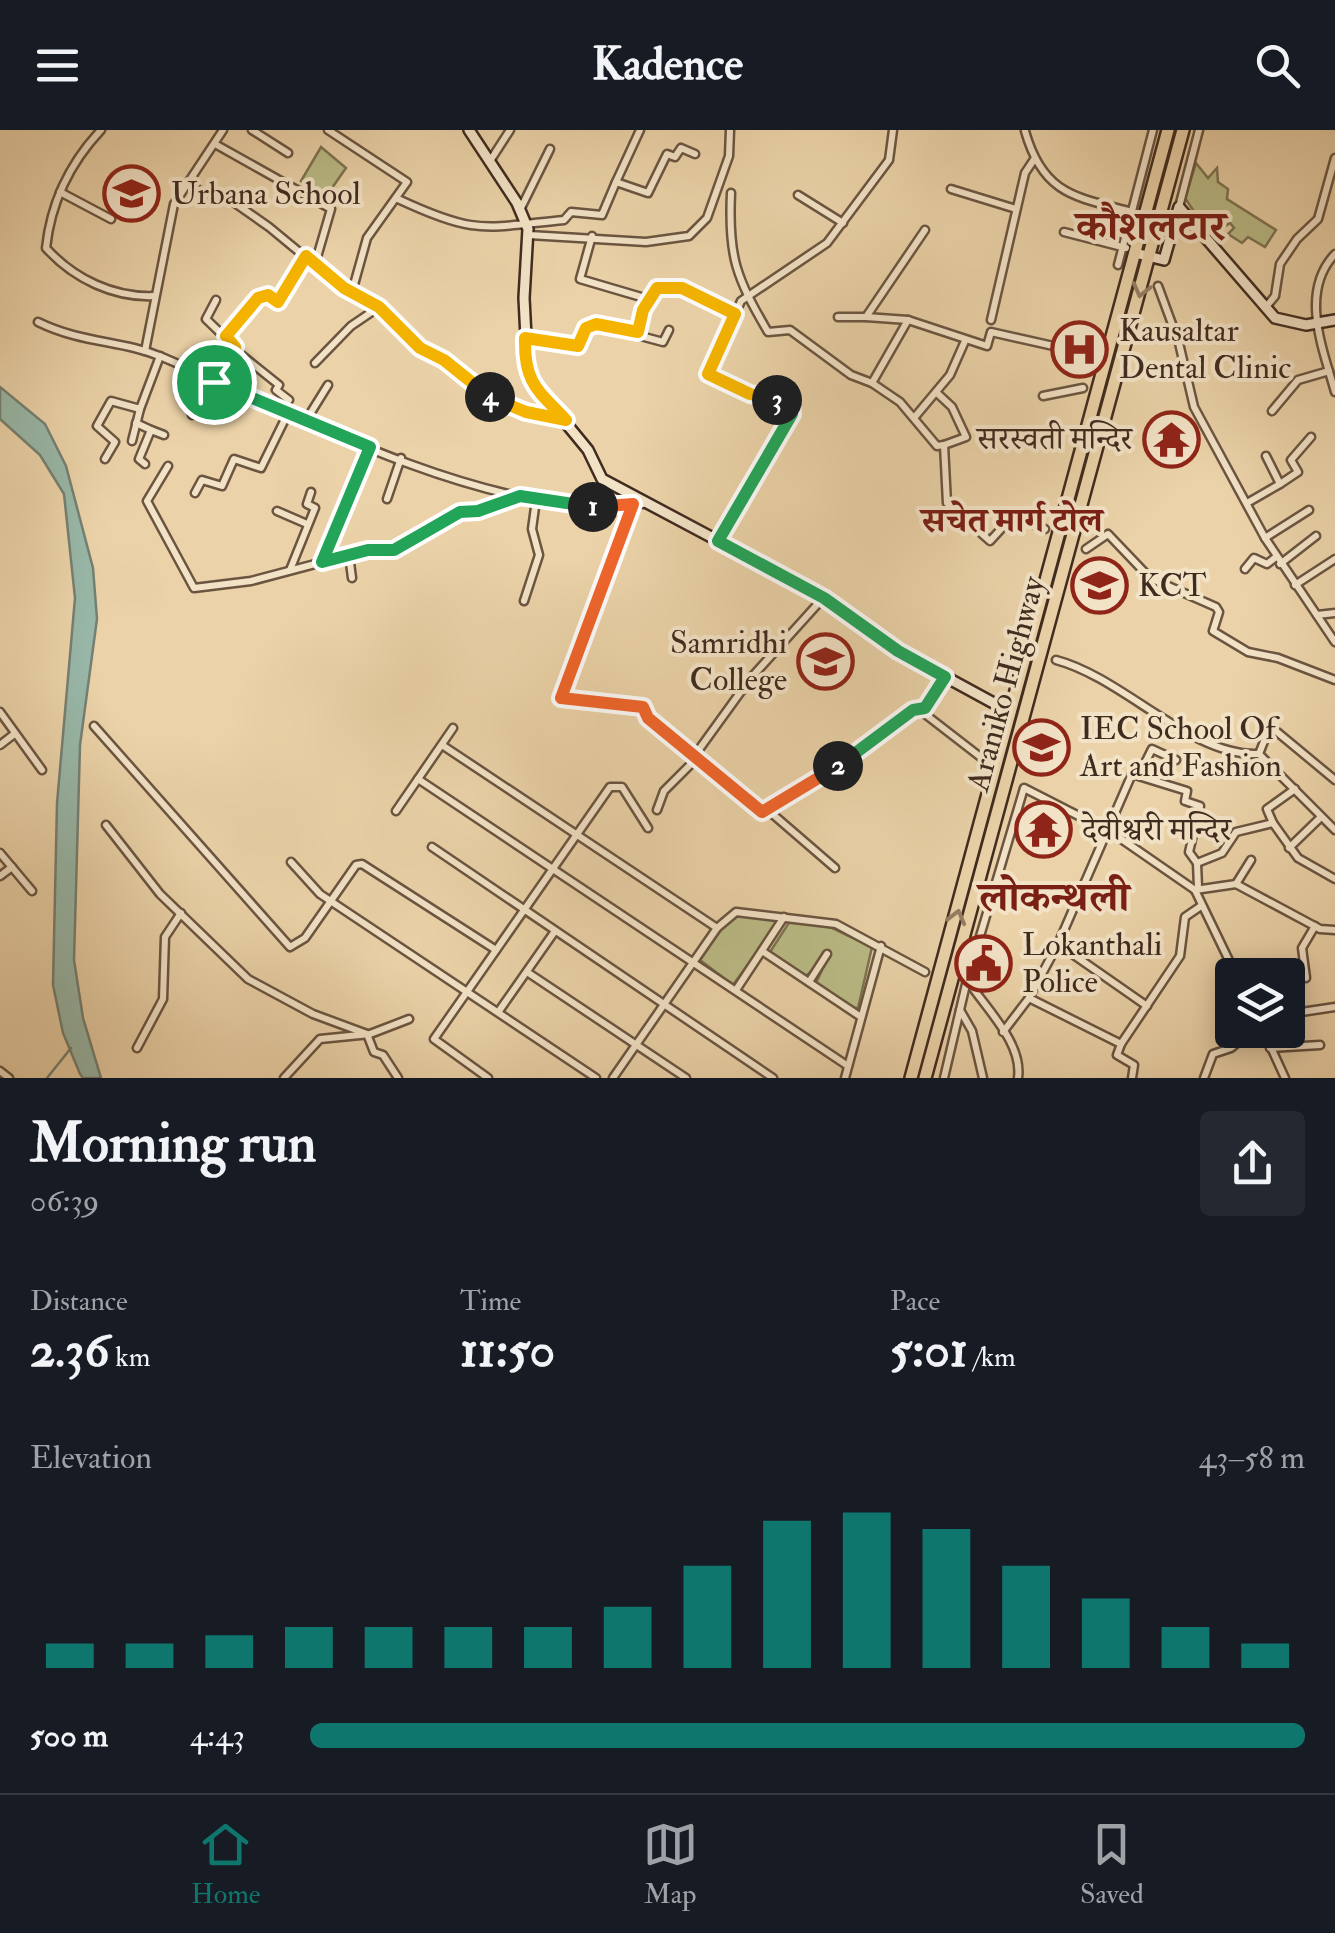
<!DOCTYPE html>
<meta charset="utf-8">
<style>
:root{--surface:#171b24;--page:#242831;--text:#f1f3f6;--muted:#9ea1a6;--line:#363941;--accent:#0f766e}
body{margin:0;font-family:"IM FELL Double Pica","Noto Serif Devanagari",serif;background:var(--page);color:var(--text);height:100vh;display:flex;flex-direction:column;font-size:38px;white-space:nowrap}
*{box-sizing:border-box;margin:0}
p{font-size:32px;color:var(--muted)}
.icon{flex:none;width:55px;height:55px;fill:none;stroke:currentColor;stroke-width:2;stroke-linecap:round;stroke-linejoin:round}
.map{position:relative;height:948px;overflow:hidden}
.drawer{display:flex;flex-direction:column;background:var(--surface);flex:1}
.drawer>*{flex:none}
.fabs{position:absolute;left:1215px;top:828px;display:grid;gap:20px}
.fabs a{display:grid;place-items:center;width:90px;height:90px;border-radius:10px;background:var(--surface);box-shadow:0 5px 25px #0003;font-size:50px}
.pin{position:absolute;display:grid;place-items:center;width:85px;height:85px;color:#fff;margin:-42px;border:5px solid #fff;border-radius:50%;box-shadow:0 2px 10px #0007}
.km{position:absolute;width:50px;height:50px;margin:-25px;border-radius:50%;background:#222;color:#fff;font-size:28px;line-height:50px;text-align:center}
.round{display:grid;place-items:center;flex:none;width:105px;height:105px;border-radius:10px;background:var(--page)}
.overview{display:flex;align-items:center;justify-content:space-between;height:170px;padding:0 30px}
h1{font-size:55px;font-weight:800;line-height:75px}
.figures{display:grid;grid-template-columns:repeat(3,1fr);gap:15px;height:170px;padding:10px 30px}
.figures div{display:grid;align-content:center}
.figures b{font-size:50px;font-weight:800}
.figures small{font-size:28px;font-weight:400}
.figures p{font-size:28px}
.chart{height:280px;padding:20px 30px}
.chart p{display:flex;justify-content:space-between}
.chart svg{width:100%;height:180px;margin-top:10px;stroke:var(--accent);stroke-width:6}
ul{padding:0 30px;list-style:none;font-size:32px}
li{display:grid;grid-template-columns:160px 120px 1fr;align-items:center;height:75px}
li i{height:25px;border-radius:12px;background:var(--accent)}
header{display:flex;justify-content:space-between;align-items:center;height:130px;padding:0 30px;background:var(--surface);font-size:45px;font-weight:800}
.dock{display:flex;justify-content:space-around;align-items:center;height:140px;border-top:2px solid var(--line);background:var(--surface);font-size:28px;color:var(--muted)}
.dock a{display:grid;justify-items:center;gap:5px}
.dock .on{color:var(--accent)}
.map>svg:first-child{display:block}
.green{fill:#babb86;stroke:#7d7352;stroke-width:2.5}
.water{fill:#98b8a9;stroke:#758072;stroke-width:2.5}
.lines{fill:none;stroke-linecap:round;stroke-linejoin:round}
.stream{stroke:#758072;stroke-width:2.5}
.street-casing{stroke:#6b5541;stroke-width:11}
.secondary-casing{stroke:#402b1f;stroke-width:14}
.highway-casing{stroke:#402b1f;stroke-width:16}
.street{stroke:#f2e2c6;stroke-width:6}
.secondary{stroke:#f2e2c6;stroke-width:9}
.highway{stroke:#ebd2a8;stroke-width:11}
.oneway{stroke:#967e64}
.split-1-casing{stroke:#fff;stroke-width:20}
.split-2-casing{stroke:#fff;stroke-width:20}
.split-3-casing{stroke:#fff;stroke-width:20}
.split-4-casing{stroke:#fff;stroke-width:20}
.split-5-casing{stroke:#fff;stroke-width:20}
.split-1{stroke:#22a559;stroke-width:12}
.split-2{stroke:#f0652b;stroke-width:12}
.split-3{stroke:#22a559;stroke-width:12}
.split-4{stroke:#f5b400;stroke-width:12}
.split-5{stroke:#f5b400;stroke-width:12}
.labels{text-anchor:middle;dominant-baseline:central;stroke-width:8;stroke-linejoin:round;paint-order:stroke}
.poi-label{font-size:32px;fill:#402b1f;stroke:#f2e2c6;text-anchor:start}
.street-label{font-size:32px;fill:#402b1f;stroke:#f2e2c6}
.neighbourhood-label{font-size:35px;font-weight:bold;fill:#7a1f14;stroke:#f2e2c6}
.district-label{font-size:42px;font-weight:bold;fill:#7a1f14;stroke:#f2e2c6}
</style>
<header><svg class="icon" aria-label="menu" viewBox="0 0 24 24"><path d="M4 6h16M4 12h16M4 18h16"/></svg>Kadence<svg class="icon" aria-label="search" viewBox="0 0 24 24"><circle cx="10" cy="10" r="6"/><path d="M15 15l6 6"/></svg></header>
<div class="map">
<svg width="1335" height="948" viewBox="0 0 1335 948">
<rect width="100%" height="100%" fill="#ebd2a8"/>
<filter id="stains"><feTurbulence type="fractalNoise" baseFrequency=".002" numOctaves="4"/><feColorMatrix values="0 0 0 0 .2 0 0 0 0 .09 0 0 0 0 .02 0 0 0 .5 -.17"/></filter>
<radialGradient id="worn" r=".72"><stop offset=".6" stop-color="#630" stop-opacity="0"/><stop offset="1" stop-color="#630" stop-opacity=".3"/></radialGradient>
<!-- green -->
<g class="green">
<path d="M321,17L346,38L327,65L301,51Z"/>
<path d="M1196,33L1208,48L1217,38L1218,52L1228,59L1227,69L1276,100L1265,117L1248,107L1242,113L1228,104L1234,98L1230,93L1221,99L1216,95L1209,102L1203,94L1209,88L1205,84L1199,89L1185,68Z"/>
<path d="M736,785L774,790L777,795L733,855L700,830L729,788Z"/>
<path d="M790,791L828,796L872,817L858,878H851L816,853L829,825L806,846L770,822Z"/>
</g>
<!-- water -->
<path class="water" d="M0,257L45,294L66,336L93,438L97,489L80,615L74,830L83,888L101,948H83L80,944L63,903L53,855L57,673L75,468L64,364L40,325L0,289Z"/>
<g class="lines">
<!-- stream -->
<path class="stream" d="M47,948L71,918"/>
<defs>
<g id="street">
<path d="M101,0C69,34 51,72 46,118C74,149 114,168 155,166"/>
<path d="M252,0L288,23"/>
<path d="M328,0L407,52L367,108L352,162"/>
<path d="M1025,1C1043,65 1076,67 1132,82"/>
<path d="M215,14L331,79L315,134"/>
<path d="M490,31L510,0"/>
<path d="M616,52L640,0"/>
<path d="M190,54L201,62L232,71L269,97L338,154L383,180L420,218L444,230L484,264L526,282L561,289"/>
<path d="M951,59L1016,79"/>
<path d="M60,62L111,89"/>
<path d="M731,63C728,127 736,147 768,202L790,200L851,245L872,253"/>
<path d="M798,65L843,93"/>
<path d="M398,69C475,105 482,98 564,90L571,82L602,85L616,52L648,63L667,24L675,27L681,18L695,24"/>
<path d="M1179,77L1199,0"/>
<path d="M520,80L550,19"/>
<path d="M1064,102L1126,118"/>
<path d="M529,105L646,112L689,106L707,88L729,26L730,0"/>
<path d="M592,106L580,149L648,169"/>
<path d="M1335,124C1299,162 1323,219 1335,262"/>
<path d="M1118,135L1153,0"/>
<path d="M1158,156L1179,213L1194,277L1265,408L1335,512"/>
<path d="M1266,177L1275,166L1280,134L1297,109L1318,89L1335,28"/>
<path d="M838,187H866"/>
<path d="M908,190L866,187L925,100"/>
<path d="M991,190L1025,43L1035,28"/>
<path d="M38,192C83,214 122,210 162,227C294,283 430,359 575,376C598,378 620,374 643,374"/>
<path d="M638,202L643,180L657,158H682L735,184"/>
<path d="M226,206L258,168L267,165L278,172L306,126"/>
<path d="M526,209L578,216L585,197L596,194L663,212L669,200"/>
<path d="M234,219L279,255L276,260L289,270"/>
<path d="M145,221L174,74L223,0"/>
<path d="M315,233L351,196L379,177"/>
<path d="M214,252L235,217L206,189L216,170"/>
<path d="M937,263L952,277L966,307L944,315"/>
<path d="M1043,266L1083,258"/>
<path d="M1272,281L1298,250L1329,241"/>
<path d="M192,285L207,249"/>
<path d="M914,288L950,245L965,211"/>
<path d="M305,292L328,255"/>
<path d="M136,293L151,300L139,329L145,334"/>
<path d="M151,300L164,305"/>
<path d="M132,311L140,279"/>
<path d="M105,329L115,312L97,296L111,271L140,279L160,226"/>
<path d="M168,336L147,371L194,458L251,451L368,420H394L460,381H478L518,367"/>
<path d="M1280,354L1298,342L1291,330L1311,307"/>
<path d="M195,363L202,350L222,356L234,329L261,338L288,283"/>
<path d="M387,369L401,328"/>
<path d="M1247,373L1280,354L1266,326"/>
<path d="M633,374L561,569L643,577L648,588L762,682L769,681L835,738"/>
<path d="M277,381L307,394"/>
<path d="M1045,399L1013,386L990,411L947,373L944,315L937,316L900,272L872,253L908,190L987,216L991,202L1089,224"/>
<path d="M1265,408L1309,380"/>
<path d="M718,411L794,280L708,244L741,171L827,113L889,30L893,0"/>
<path d="M1086,419L1108,404L1150,448L1216,477L1219,482L1213,501L1248,522L1278,528L1335,550"/>
<path d="M349,425L352,448"/>
<path d="M323,431L370,318"/>
<path d="M1280,434L1316,406"/>
<path d="M1245,439L1254,428L1267,434L1276,427"/>
<path d="M290,440L315,378L307,374L311,362"/>
<path d="M1295,455L1335,429"/>
<path d="M524,471L539,425L532,399L536,370"/>
<path d="M1317,485L1335,483"/>
<path d="M1056,530C1124,548 1191,627 1259,624L1335,700"/>
<path d="M921,581L983,629"/>
<path d="M0,582L42,640"/>
<path d="M94,596L290,817L305,808L356,735L362,734L496,820"/>
<path d="M0,615L13,605"/>
<path d="M442,615L717,798L613,948"/>
<path d="M1259,624L1270,596L1335,650"/>
<path d="M695,625L750,549L824,467"/>
<path d="M1132,644L1187,661L1185,671L1200,676L1189,722L1197,733L1198,757"/>
<path d="M418,649L848,936"/>
<path d="M657,680L664,661L698,627"/>
<path d="M396,681L453,598"/>
<path d="M769,681L913,580L925,579L945,547"/>
<path d="M1273,693L1267,679L1295,659"/>
<path d="M106,695L160,764L248,849L313,884L367,904L374,922L383,925L398,948"/>
<path d="M432,717L773,948"/>
<path d="M1289,718L1321,687"/>
<path d="M0,723L32,761"/>
<path d="M291,732L320,764L596,948"/>
<path d="M1197,733L1222,723L1236,702L1273,693L1298,728L1335,749"/>
<path d="M0,746L12,737"/>
<path d="M1236,754L1251,730"/>
<path d="M1195,760L1236,845"/>
<path d="M717,798L736,782L836,794L925,842"/>
<path d="M762,821L861,887"/>
<path d="M527,842L686,948"/>
<path d="M1306,848L1302,818L1315,796"/>
<path d="M968,851C986,879 1023,913 1018,948"/>
<path d="M809,852L827,824"/>
<path d="M736,860L784,787"/>
<path d="M1029,868L1121,914L1117,925L1134,935L1132,948"/>
<path d="M1147,876L1058,814L1132,644L1143,637L1152,619L1176,630"/>
<path d="M960,880L972,901L983,948"/>
<path d="M499,881L555,801"/>
<path d="M1288,884L1335,877"/>
<path d="M1263,900L1285,948"/>
<path d="M1003,902L1029,868L1058,814"/>
<path d="M1121,914L1180,826L1185,787L1201,776"/>
<path d="M137,918L163,869L165,807L181,783"/>
<path d="M1270,918L1320,915"/>
<path d="M0,941L9,948"/>
<path d="M284,948L320,909L370,904L409,889"/>
<path d="M488,948L434,909L610,657H622L648,698"/>
<path d="M845,948L881,816"/>
<path d="M944,948L967,850L1024,658L1114,704L1195,760L1236,754L1320,799L1335,800"/>
<path d="M1204,948L1213,924L1231,918L1253,900"/>
</g>
<g id="secondary">
<path d="M469,0L517,73L528,99L524,168L528,247L588,320L602,349L824,467L898,521L999,576"/>
<path d="M1135,123L1164,130L1179,77L1275,188L1306,195L1335,190"/>
</g>
<g id="highway">
<path d="M911,948L1168,0"/>
<path d="M925,948L1183,0"/>
</g>
</defs>
<!-- street casing -->
<use href="#street" class="street-casing"/>
<!-- secondary casing -->
<use href="#secondary" class="secondary-casing"/>
<!-- highway casing -->
<use href="#highway" class="highway-casing"/>
<!-- street -->
<use href="#street" class="street"/>
<!-- secondary -->
<use href="#secondary" class="secondary"/>
<!-- highway -->
<use href="#highway" class="highway"/>
</g>
<!-- one-way arrows -->
<defs><path id="oneway-chevron" d="M-2-3.5L2.5 0L-2 3.5" fill="none" stroke-width="1.6" stroke-linecap="round" stroke-linejoin="round" transform="scale(2.5)"/></defs>
<g class="oneway">
<use href="#oneway-chevron" transform="translate(1141 160) rotate(104)"/>
<use href="#oneway-chevron" transform="translate(957 787) rotate(-75)"/>
</g>
<g class="lines">
<defs>
<path id="split-1" d="M214,252L370,317L322,432L368,420H394L460,382L478,381L520,366L593,377"/>
<path id="split-2" d="M593,377L633,374L561,568L643,577L648,588L762,682L838,636"/>
<path id="split-3" d="M777,270L791,276L792,284L718,411L824,468L898,521L945,547L925,578L913,580L838,636"/>
<path id="split-4" d="M490,267L526,282L566,290C538,260 524,254 525,208L578,216L586,198L596,194L638,202L643,180L657,158H682L735,184L708,244L750,264L777,270"/>
<path id="split-5" d="M214,252L235,217L226,206L258,168L268,165L278,172L306,126L344,158L379,177L420,218L444,230L490,267"/>
</defs>
<!-- split-1 casing -->
<use href="#split-1" class="split-1-casing"/>
<!-- split-2 casing -->
<use href="#split-2" class="split-2-casing"/>
<!-- split-3 casing -->
<use href="#split-3" class="split-3-casing"/>
<!-- split-4 casing -->
<use href="#split-4" class="split-4-casing"/>
<!-- split-5 casing -->
<use href="#split-5" class="split-5-casing"/>
<!-- split-1 -->
<use href="#split-1" class="split-1"/>
<!-- split-2 -->
<use href="#split-2" class="split-2"/>
<!-- split-3 -->
<use href="#split-3" class="split-3"/>
<!-- split-4 -->
<use href="#split-4" class="split-4"/>
<!-- split-5 -->
<use href="#split-5" class="split-5"/>
</g>
<!-- icons -->
<defs>
<symbol id="school-ring" viewBox="-11 -11 22 22"><circle r="9.5" fill="#f2e2c6" stroke="#8f2418" stroke-width="1.5"/><path d="M0-5L7-2L0 1L-7-2ZM-4 1L0 2.5L4 1V4Q0 6-4 4Z" fill="#8f2418"/></symbol>
<symbol id="hospital-ring" viewBox="-11 -11 22 22"><circle r="9.5" fill="#f2e2c6" stroke="#8f2418" stroke-width="1.5"/><path d="M-5-5h3v3.5h4V-5h3V5h-3V1.5h-4V5h-3Z" fill="#8f2418"/></symbol>
<symbol id="temple-ring" viewBox="-11 -11 22 22"><circle r="9.5" fill="#f2e2c6" stroke="#8f2418" stroke-width="1.5"/><path d="M0-6L5-2H3V0L6.5 2.5H4V6H1.5V3h-3V6H-4V2.5H-6.5L-3 0V-2H-5Z" fill="#8f2418"/></symbol>
<symbol id="university-ring" viewBox="-11 -11 22 22"><circle r="9.5" fill="#f2e2c6" stroke="#8f2418" stroke-width="1.5"/><path d="M0-5L7-2L0 1L-7-2ZM-4 1L0 2.5L4 1V4Q0 6-4 4Z" fill="#8f2418"/></symbol>
<symbol id="civic-ring" viewBox="-11 -11 22 22"><circle r="9.5" fill="#f2e2c6" stroke="#8f2418" stroke-width="1.5"/><path d="M-.6-6.5H3V-4.5H.6V-3L4-1V1h2V6H-6V1h2V-1L-.6-3ZM-1.2 2.5V6h2.4V2.5Z" fill="#8f2418"/></symbol>
</defs>
<g fill-rule="evenodd">
<use href="#school-ring" x="100" y="32" width="63" height="63"/>
<use href="#hospital-ring" x="1048" y="188" width="63" height="63"/>
<use href="#temple-ring" x="1140" y="278" width="63" height="63"/>
<use href="#university-ring" x="1068" y="424" width="63" height="63"/>
<use href="#university-ring" x="794" y="500" width="63" height="63"/>
<use href="#university-ring" x="1010" y="586" width="63" height="63"/>
<use href="#temple-ring" x="1012" y="668" width="63" height="63"/>
<use href="#civic-ring" x="952" y="802" width="63" height="63"/>
</g>
<g class="labels">
<!-- poi labels -->
<g class="poi-label">
<text x="171" y="64">Urbana School</text>
<text x="1119" y="201">Kausaltar<tspan x="1119" dy="37">Dental Clinic</tspan></text>
<text x="1132" y="309" text-anchor="end">सरस्वती मन्दिर</text>
<text x="1138" y="456">KCT</text>
<text x="787" y="513" text-anchor="end">Samridhi<tspan x="787" dy="37">College</tspan></text>
<text x="1080" y="599">IEC School Of<tspan x="1080" dy="37">Art and Fashion</tspan></text>
<text x="1082" y="700">देवीश्वरी मन्दिर</text>
<text x="1022" y="815">Lokanthali<tspan x="1022" dy="37">Police</tspan></text>
</g>
<!-- street labels -->
<g class="street-label">
<text transform="translate(1006 554) rotate(-75)">Araniko Highway</text>
</g>
<!-- neighbourhood labels -->
<g class="neighbourhood-label">
<text x="1012" y="391">सचेत मार्ग टोल</text>
</g>
<!-- district labels -->
<g class="district-label">
<text x="1151" y="97">कौशलटार</text>
<text x="1054" y="768">लोकन्थली</text>
</g>
</g>
<rect width="100%" height="100%" filter="url(#stains)"/>
<rect width="100%" height="100%" fill="url(#worn)"/>
</svg>
<div class="fabs">
<a><svg class="icon" aria-label="layers" viewBox="0 0 24 24"><path d="M12 4l9 5-9 5-9-5zM3 14l9 5 9-5"/></svg></a>
</div>
<div class="pin" style="left:214px;top:252px;background:#1e9e55"><svg class="icon" aria-label="arrive" viewBox="0 0 24 24"><path d="M6 21V4h12l-3 4 3 4H6"/></svg></div>
<b class="km" style="left:593px;top:377px">1</b>
<b class="km" style="left:838px;top:636px">2</b>
<b class="km" style="left:777px;top:270px">3</b>
<b class="km" style="left:490px;top:267px">4</b>
</div>
<section class="drawer">
<div class="overview"><div><h1>Morning run</h1><p>06:39</p></div><a class="round"><svg class="icon" aria-label="share" viewBox="0 0 24 24"><path d="M12 15V3M7 8l5-5 5 5M5 13v7h14v-7"/></svg></a></div>
<div class="figures">
<div><p>Distance</p><b>2.36<small> km</small></b></div>
<div><p>Time</p><b>11:50</b></div>
<div><p>Pace</p><b>5:01<small> /km</small></b></div>
</div>
<div class="chart"><p><span>Elevation</span>43–58 m</p>
<svg viewBox="0 0 160 44" preserveAspectRatio="none"><path d="M5 44V38M15 44V38M25 44V36M35 44V34M45 44V34M55 44V34M65 44V34M75 44V29M85 44V19M95 44V8M105 44V6M115 44V10M125 44V19M135 44V27M145 44V34M155 44V38"/></svg>
</div>
<ul>
<li><b>500 m</b>4:43<i style="width:100%"></i></li>
</ul>
</section>
<nav class="dock">
<a class="on"><svg class="icon" aria-label="home" viewBox="0 0 24 24"><path d="M3 11l9-7 9 7M6 9v11h12V9"/></svg>Home</a>
<a><svg class="icon" aria-label="map" viewBox="0 0 24 24"><path d="M3 6l6-2 6 2 6-2v14l-6 2-6-2-6 2zM9 4v14M15 6v14"/></svg>Map</a>
<a><svg class="icon" aria-label="saved" viewBox="0 0 24 24"><path d="M7 4h10v16l-5-4-5 4z"/></svg>Saved</a>
</nav>
